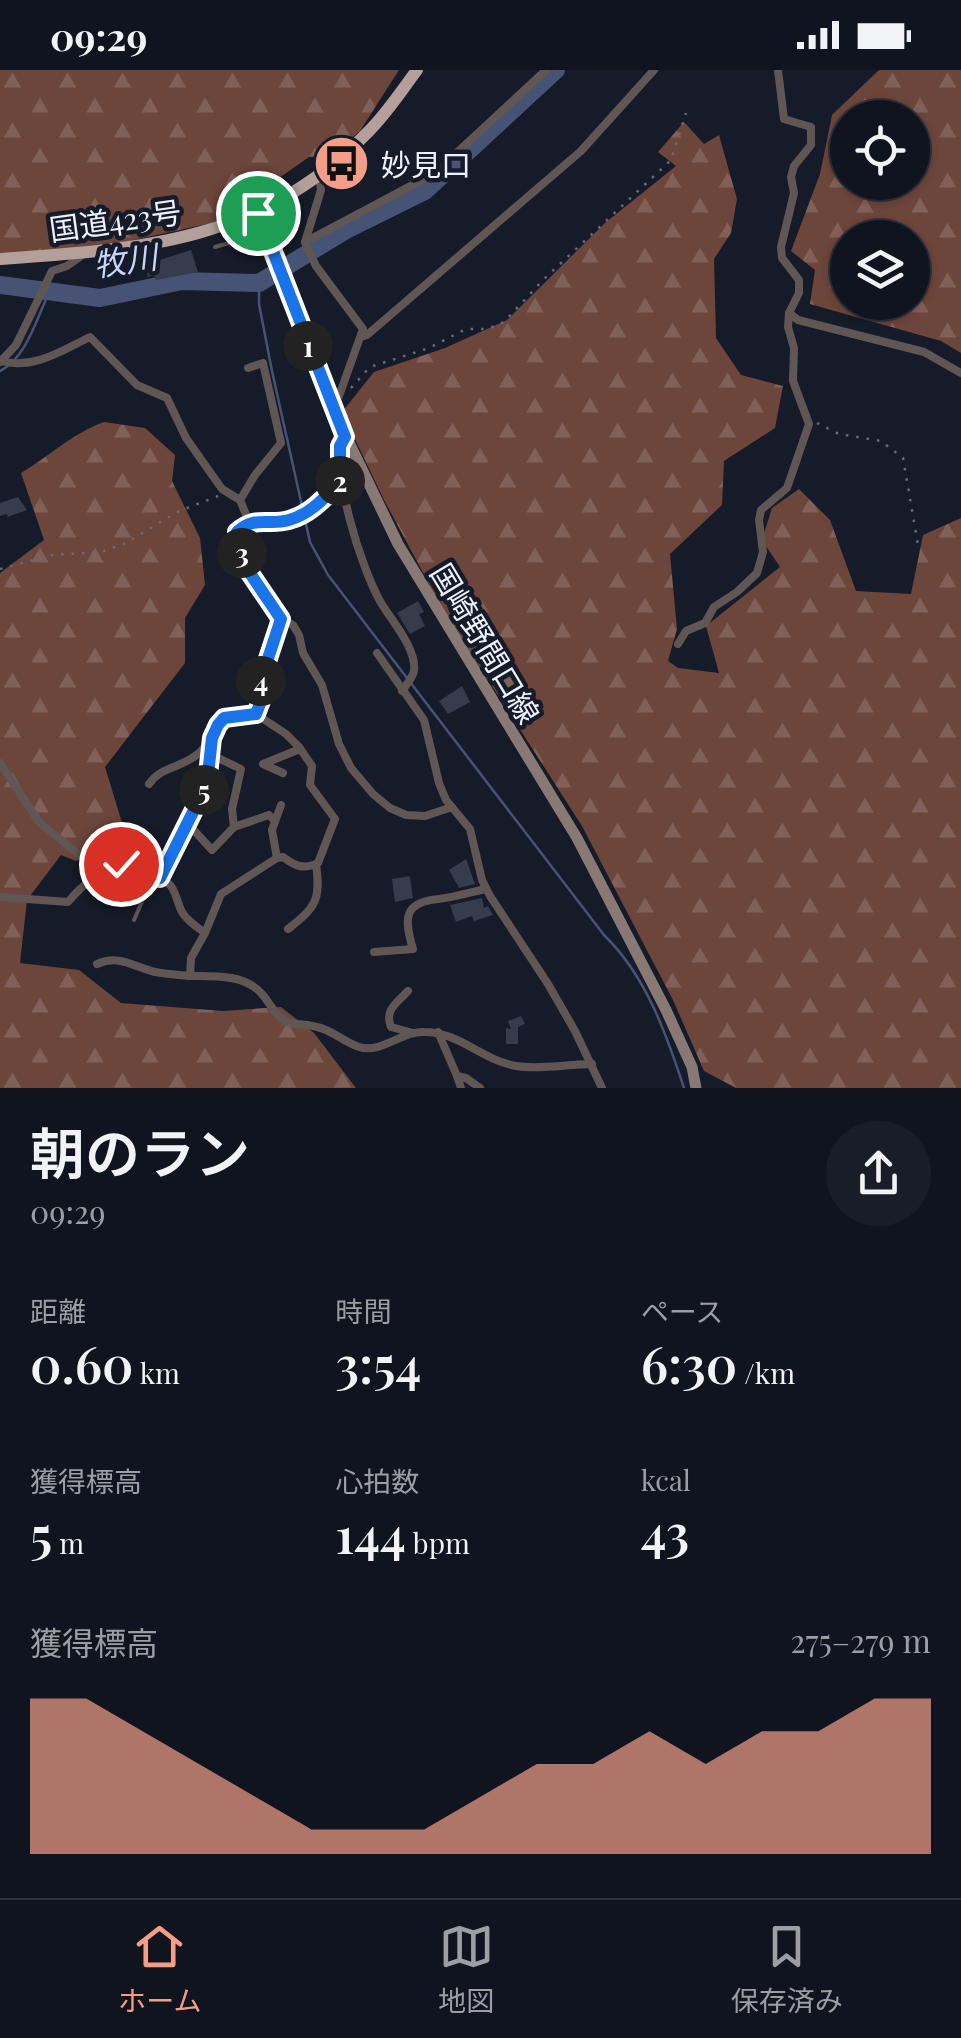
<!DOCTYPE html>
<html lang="ja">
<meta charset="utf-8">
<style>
:root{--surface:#10141f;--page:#191d28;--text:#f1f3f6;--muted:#9c9ea4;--line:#30333d;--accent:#f49e89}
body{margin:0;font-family:"Playfair Display","Noto Sans JP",serif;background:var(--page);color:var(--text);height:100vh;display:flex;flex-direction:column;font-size:38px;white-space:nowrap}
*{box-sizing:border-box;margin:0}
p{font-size:32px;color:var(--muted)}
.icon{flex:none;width:55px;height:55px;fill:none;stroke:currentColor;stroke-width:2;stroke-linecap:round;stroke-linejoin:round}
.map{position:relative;height:1018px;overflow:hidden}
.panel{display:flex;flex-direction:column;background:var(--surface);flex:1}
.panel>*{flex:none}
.buttons{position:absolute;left:830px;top:30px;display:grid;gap:20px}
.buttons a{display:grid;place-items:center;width:100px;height:100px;border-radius:50%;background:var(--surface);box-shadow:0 2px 8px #0004,0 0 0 2px var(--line);font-size:50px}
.pin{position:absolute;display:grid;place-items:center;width:85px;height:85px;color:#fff;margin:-42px;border:5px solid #fff;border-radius:50%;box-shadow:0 2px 10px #0007}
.km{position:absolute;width:50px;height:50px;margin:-25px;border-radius:50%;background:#222;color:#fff;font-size:28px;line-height:50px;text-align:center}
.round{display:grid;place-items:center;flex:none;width:105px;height:105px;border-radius:52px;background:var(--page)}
.head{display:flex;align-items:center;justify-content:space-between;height:170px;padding:0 30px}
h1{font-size:55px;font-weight:600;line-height:75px}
.stats{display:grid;grid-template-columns:repeat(3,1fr);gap:15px;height:170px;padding:10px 30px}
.stats div{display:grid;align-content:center}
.stats b{font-size:50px;font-weight:600}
.stats small{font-size:28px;font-weight:400}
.stats p{font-size:28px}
.chart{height:280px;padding:20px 30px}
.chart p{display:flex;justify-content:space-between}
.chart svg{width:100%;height:180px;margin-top:10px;fill:var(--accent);opacity:.7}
.status{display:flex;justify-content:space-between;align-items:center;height:70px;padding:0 50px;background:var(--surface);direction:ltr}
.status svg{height:28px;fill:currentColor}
.tabs{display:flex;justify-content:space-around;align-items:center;height:140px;border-top:2px solid var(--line);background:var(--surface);font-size:28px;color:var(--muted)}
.tabs a{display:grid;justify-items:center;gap:5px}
.tabs .current{color:var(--accent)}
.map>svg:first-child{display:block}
.forest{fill:url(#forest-firs);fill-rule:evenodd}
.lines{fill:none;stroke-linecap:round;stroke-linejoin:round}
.stream{stroke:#475374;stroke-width:2.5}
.river{stroke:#475374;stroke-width:18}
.building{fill:#363c4c}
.path{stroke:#686c79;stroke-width:2.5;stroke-dasharray:2.5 8;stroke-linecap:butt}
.service{stroke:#605755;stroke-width:4}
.minor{stroke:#605755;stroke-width:8}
.secondary{stroke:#887975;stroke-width:11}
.trunk{stroke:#b49f9a;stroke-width:12}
.route-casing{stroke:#fff;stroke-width:20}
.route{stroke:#1a73e8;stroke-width:12}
.labels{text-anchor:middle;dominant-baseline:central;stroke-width:9;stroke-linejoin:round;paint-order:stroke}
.poi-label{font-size:30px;fill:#eef2fc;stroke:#161b29;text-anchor:start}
.street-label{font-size:30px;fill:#eef2fc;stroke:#161b29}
.water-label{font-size:32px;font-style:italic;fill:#c9d7fb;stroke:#161b29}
</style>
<div class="status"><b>09:29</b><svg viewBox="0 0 49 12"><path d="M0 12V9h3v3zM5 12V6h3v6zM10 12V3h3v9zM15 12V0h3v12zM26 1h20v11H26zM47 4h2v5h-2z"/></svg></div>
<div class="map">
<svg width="961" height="1018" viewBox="0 0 961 1018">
<defs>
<pattern id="forest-firs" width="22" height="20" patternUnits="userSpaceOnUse" patternTransform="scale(2.5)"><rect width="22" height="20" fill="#6c453b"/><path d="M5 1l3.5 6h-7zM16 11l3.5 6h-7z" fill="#816058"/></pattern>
</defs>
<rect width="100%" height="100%" fill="#161b29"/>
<!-- forest -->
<g class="forest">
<path d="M0,0H399L360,61L331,85L309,87L279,108L270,122L257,117L223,129L216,152L97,178L0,184Z"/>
<path d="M879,0H961V283L941,271L810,234L815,200L791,181L820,104L832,45ZM848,48H912V112H848ZM848,168H912V232H848Z"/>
<path d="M684,52L704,74L719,65L737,129L731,163L714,189L716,268L741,305L783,316L775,358L724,391L722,435L670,484L677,559L668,591L678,598L719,603L706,556L780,497L762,470L772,438L799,419L830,450L856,521L911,524L923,465L961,448V1018H736L704,1001L673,930L582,756L442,538L384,430L342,342L374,302L445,278L507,250L605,153L676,96L658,82Z"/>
<path d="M104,352L145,358L175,385L172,411L200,468L205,515L185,548V593L105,697L127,769L76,791L61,785L27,830L20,893L79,900L121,933L223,941L281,937L314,963L356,1018H0V503L44,470L21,403C50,386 71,364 104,352Z"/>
</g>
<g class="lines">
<!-- stream -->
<g class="stream">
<path d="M259,213V234L272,301L310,472L328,505L604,865C646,906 666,963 684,1018"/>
<path d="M0,301C27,288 37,246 50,221"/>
</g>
<!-- river -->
<path class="river" d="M0,215L100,228L182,211L259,213L346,160L425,121L556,0"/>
</g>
<!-- building -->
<g class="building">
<path d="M191,180L198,202L156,210L154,205L148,207L144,195Z"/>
<path d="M18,427L27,440L8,447L7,444L0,446V433Z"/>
<path d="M418,531L424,542L419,544L425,556L410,564L397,543Z"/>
<path d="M462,616L470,632L448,644L439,631Z"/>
<path d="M466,789L475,814L459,818L449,800Z"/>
<path d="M410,806L413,828L395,832L392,809Z"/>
<path d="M482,828L484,838L488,836L493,845L474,851L472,846L456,852L450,835Z"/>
<path d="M521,946L525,954L518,957V974H506V958L511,959L508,951Z"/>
</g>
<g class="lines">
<!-- path -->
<g class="path">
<path d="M351,318L370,297L429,278L466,259H487L504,252L544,209L671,90L686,43"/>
<path d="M817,353L839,364L881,371L903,388L918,475"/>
<path d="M0,499L52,485L101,482L126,473L177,442L218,426"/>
</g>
<!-- service -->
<g class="service">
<path d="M215,177L261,164"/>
<path d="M134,850L154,804"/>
</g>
<!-- minor -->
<g class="minor">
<path d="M319,105L321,120L305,172L316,196L363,259L339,326L331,335"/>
<path d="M305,172L435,103L546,0"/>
<path d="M789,243L798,250L924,282L961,303"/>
<path d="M361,267L367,265L581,81L654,0"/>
<path d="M1,291C33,300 61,281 90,267L137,315L167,328L186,368L222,419L240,430L249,452"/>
<path d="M0,292L16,275L52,201L67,196L81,186"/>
<path d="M345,367C329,400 362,499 380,531C390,549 417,578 414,601C413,607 406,615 402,621"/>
<path d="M340,412C325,427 310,444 289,450C267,455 256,445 237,462L245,496L281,549L293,555L299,565L303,583L322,615L339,674L351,698L373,724L390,738L406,745L425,746L452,737"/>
<path d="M240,430L255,405L281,373L263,293L248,298"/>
<path d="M678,574L686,561L705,553L714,537L737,522L757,503L763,482L759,450L761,440L787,418L809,354L793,311L794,278L788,257L789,243L799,223V210L782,188L781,177L794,123L791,107L794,96L811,75V57L784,49L778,0"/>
<path d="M377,583L424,650L439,713L446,730L470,759L482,810L490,826L548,914L575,961L602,1018"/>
<path d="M256,644L286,664L299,677L312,696L310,715L335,749L318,793C303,800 295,796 283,787L277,788"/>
<path d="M212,685L241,699L232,739L234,757"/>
<path d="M0,693L39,752L99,801"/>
<path d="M283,703L263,694L300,679"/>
<path d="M149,714C161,696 183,698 199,683C210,673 214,659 224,648L256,644L261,631V613L281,549"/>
<path d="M188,754L212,780L234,757L269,745L274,750"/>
<path d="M160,808L207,714L212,667"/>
<path d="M0,827L68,832C96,799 131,778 169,814C176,820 177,833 182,842C187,851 197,857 205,863L191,888L190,906C213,906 245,904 262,924C270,933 275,946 287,952C296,955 308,954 317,957C332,960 344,972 359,977C381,984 402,961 424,962C460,962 481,990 516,996C541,1000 566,994 592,994"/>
<path d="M288,859C316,837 321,830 316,794"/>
<path d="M205,863L221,824L277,788L272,760L281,735"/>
<path d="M374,882L413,879C404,849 403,832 439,829C455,827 471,822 486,819"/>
<path d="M97,894C120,884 134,897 155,902C166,904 178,905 190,906"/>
<path d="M408,921C397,933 384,940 391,957L413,963"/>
<path d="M438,962L457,1006"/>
<path d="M461,1018L457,1006L466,1008L480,1018"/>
</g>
<!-- secondary -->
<path class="secondary" d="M258,143L331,335L398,474L577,768L666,940L692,997L696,1018"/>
<!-- trunk -->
<path class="trunk" d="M0,189C145,179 261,172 369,61C387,43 402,20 417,0"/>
</g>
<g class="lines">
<defs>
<path id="route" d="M121,794L136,795L160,808L207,714L212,668L218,655L224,648L256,644L261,631L260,613L281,549L245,496L237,462C256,445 268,456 289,450C311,444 325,427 340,412V376L345,367L258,143"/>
</defs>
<!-- route casing -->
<use href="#route" class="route-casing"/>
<!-- route -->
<use href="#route" class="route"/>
</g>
<!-- icons -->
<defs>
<symbol id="bus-disc" viewBox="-11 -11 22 22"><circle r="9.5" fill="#f49e89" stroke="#161b29"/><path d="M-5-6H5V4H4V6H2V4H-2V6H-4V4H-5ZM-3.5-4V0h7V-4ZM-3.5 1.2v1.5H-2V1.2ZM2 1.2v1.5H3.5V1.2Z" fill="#111"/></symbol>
</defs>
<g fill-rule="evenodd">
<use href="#bus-disc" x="310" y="62" width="63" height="63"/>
</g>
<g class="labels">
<!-- poi labels -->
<g class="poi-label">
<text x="381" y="94">妙見口</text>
</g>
<!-- street labels -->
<g class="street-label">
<text transform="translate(115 150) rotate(-8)">国道423号</text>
<text transform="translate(486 573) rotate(59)">国崎野間口線</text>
</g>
<!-- water labels -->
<g class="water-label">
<text transform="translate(125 189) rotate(-8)">牧川</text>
</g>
</g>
</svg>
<div class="buttons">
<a><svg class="icon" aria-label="locate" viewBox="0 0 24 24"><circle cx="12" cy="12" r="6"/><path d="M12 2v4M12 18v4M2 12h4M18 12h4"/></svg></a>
<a><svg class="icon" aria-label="layers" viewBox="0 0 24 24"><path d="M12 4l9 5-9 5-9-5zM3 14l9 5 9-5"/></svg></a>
</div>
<div class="pin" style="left:258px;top:143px;background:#1e9e55"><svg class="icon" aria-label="arrive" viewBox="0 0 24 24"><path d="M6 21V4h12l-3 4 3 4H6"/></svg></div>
<div class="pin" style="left:121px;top:794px;background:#d93025"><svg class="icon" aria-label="check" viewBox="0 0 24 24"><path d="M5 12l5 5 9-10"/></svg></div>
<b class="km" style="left:308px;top:276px">1</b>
<b class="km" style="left:340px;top:411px">2</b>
<b class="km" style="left:242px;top:483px">3</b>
<b class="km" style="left:261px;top:611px">4</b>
<b class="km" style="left:204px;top:720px">5</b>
</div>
<section class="panel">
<div class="head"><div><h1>朝のラン</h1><p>09:29</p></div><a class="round"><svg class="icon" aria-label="share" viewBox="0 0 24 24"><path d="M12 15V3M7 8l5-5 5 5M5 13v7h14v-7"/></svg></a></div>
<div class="stats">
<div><p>距離</p><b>0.60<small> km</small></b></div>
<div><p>時間</p><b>3:54</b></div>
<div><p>ペース</p><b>6:30<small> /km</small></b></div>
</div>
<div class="stats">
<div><p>獲得標高</p><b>5<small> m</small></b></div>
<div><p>心拍数</p><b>144<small> bpm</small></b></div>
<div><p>kcal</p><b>43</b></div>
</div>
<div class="chart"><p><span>獲得標高</span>275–279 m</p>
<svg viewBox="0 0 160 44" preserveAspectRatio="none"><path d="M0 44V6L10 6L20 14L30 22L40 30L50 38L60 38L70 38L80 30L90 22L100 22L110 14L120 22L130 14L140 14L150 6L160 6V44z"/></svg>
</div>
</section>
<nav class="tabs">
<a class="current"><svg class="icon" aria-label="home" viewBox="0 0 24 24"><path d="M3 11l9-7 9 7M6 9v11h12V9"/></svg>ホーム</a>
<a><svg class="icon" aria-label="map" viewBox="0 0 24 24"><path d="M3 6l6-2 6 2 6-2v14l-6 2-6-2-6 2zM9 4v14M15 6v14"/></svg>地図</a>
<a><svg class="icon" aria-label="saved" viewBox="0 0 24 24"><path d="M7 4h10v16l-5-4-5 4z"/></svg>保存済み</a>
</nav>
